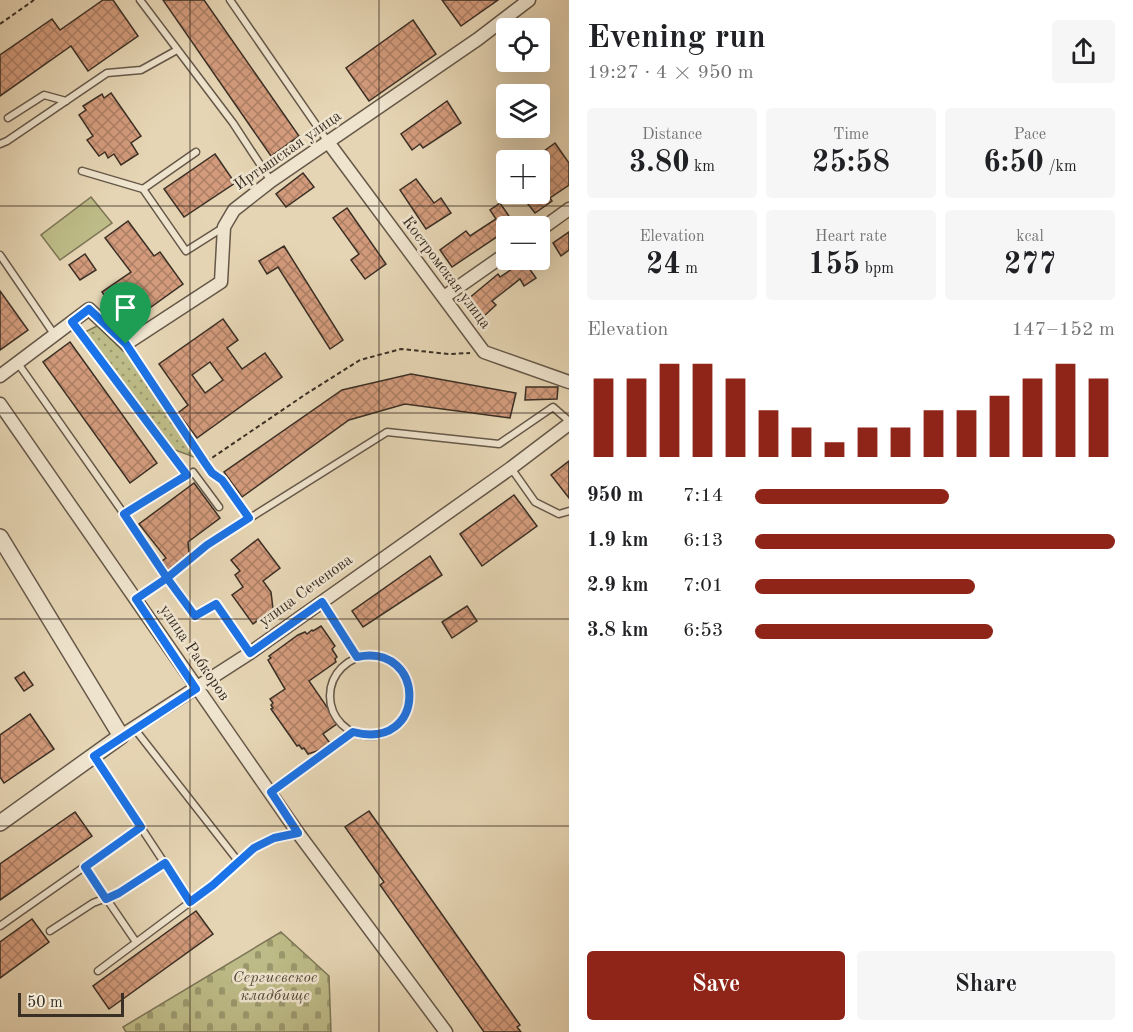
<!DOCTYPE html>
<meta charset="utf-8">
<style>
:root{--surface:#fff;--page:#f6f6f6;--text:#202124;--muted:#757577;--accent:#8f2418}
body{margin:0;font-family:"Old Standard TT",serif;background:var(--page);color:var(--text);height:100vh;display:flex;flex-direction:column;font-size:22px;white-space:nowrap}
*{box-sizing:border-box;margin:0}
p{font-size:20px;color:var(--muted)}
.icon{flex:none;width:33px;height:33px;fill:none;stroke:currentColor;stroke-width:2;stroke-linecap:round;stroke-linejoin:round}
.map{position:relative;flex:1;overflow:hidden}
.details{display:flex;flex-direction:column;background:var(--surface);width:564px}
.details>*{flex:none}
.tools{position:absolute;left:496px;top:18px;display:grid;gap:12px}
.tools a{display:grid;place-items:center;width:54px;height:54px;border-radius:6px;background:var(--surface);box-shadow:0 6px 24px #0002;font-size:30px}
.scale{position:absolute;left:18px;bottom:15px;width:106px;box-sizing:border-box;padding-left:6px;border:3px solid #3a2f25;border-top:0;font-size:16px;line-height:21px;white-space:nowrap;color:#3a2f25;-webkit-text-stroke:4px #efe4ce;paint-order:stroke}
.pin{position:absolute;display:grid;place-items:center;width:51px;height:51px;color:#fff;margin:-62px -26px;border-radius:50% 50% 50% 0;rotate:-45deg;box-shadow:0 0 6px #0007}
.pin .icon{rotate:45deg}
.round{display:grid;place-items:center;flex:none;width:63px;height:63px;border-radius:6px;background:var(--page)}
.overview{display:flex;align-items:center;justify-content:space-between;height:102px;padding:0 18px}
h1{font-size:33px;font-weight:700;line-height:45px}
.metrics{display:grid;grid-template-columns:repeat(3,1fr);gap:9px;height:102px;padding:6px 18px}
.metrics div{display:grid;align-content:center;border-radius:6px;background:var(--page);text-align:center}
.metrics b{font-size:30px;font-weight:700}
.metrics small{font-size:16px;font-weight:400}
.metrics p{font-size:16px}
.chart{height:168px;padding:12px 18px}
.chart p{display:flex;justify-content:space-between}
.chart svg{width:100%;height:108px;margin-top:6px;stroke:var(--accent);stroke-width:6}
.primary-button{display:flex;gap:12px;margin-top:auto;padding:12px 18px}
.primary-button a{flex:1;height:69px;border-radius:6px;background:var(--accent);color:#fff;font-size:24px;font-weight:700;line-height:69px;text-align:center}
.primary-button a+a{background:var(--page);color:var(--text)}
ul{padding:0 18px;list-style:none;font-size:20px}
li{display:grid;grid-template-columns:96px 72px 1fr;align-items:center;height:45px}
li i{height:15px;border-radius:8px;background:var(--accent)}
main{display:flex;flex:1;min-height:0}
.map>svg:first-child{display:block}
.grass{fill:url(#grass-dots);stroke:#7c7556;stroke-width:1.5}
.cemetery{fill:url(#cemetery-stones);stroke:#7c7556;stroke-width:1.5}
.pitch{fill:#bdbb87;stroke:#7c7556;stroke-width:1.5}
.building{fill:url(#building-cross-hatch);stroke:#3a2f25;stroke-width:1.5;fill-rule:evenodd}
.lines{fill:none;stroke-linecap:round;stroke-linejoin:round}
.service-casing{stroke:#655849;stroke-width:9}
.minor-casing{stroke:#655849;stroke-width:15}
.tertiary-casing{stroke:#655849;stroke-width:18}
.path{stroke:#3a2f25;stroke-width:2;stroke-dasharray:4.5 3;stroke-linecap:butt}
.service{stroke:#efe4ce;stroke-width:6}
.minor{stroke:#efe4ce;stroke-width:12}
.tertiary{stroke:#efe4ce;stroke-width:15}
.route-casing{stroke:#fff;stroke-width:12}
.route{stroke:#1a73e8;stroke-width:8}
.grid{fill:none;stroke:#3a2f25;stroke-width:1.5;stroke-opacity:0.55}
.labels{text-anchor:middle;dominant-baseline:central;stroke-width:5;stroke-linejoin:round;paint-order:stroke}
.street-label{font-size:16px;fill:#3a2f25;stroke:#efe4ce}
.park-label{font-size:16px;font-style:italic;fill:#544b39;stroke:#efe4ce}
</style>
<main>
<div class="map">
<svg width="569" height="1032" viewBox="0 0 569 1032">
<defs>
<pattern id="grass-dots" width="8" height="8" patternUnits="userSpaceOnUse" patternTransform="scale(1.5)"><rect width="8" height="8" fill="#bdbb87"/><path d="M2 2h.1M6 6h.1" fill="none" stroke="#9b986e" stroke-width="1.8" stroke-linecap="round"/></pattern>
<pattern id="cemetery-stones" width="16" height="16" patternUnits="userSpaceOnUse" patternTransform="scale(1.5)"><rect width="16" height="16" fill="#bdbb87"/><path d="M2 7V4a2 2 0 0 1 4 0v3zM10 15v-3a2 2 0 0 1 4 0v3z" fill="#9b986e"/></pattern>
<pattern id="building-cross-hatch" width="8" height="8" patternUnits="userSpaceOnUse" patternTransform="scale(1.5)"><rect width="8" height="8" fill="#d39b7c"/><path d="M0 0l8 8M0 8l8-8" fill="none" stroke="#ac7f65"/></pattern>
</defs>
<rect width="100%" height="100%" fill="#e6d5b4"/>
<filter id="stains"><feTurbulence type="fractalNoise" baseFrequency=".00333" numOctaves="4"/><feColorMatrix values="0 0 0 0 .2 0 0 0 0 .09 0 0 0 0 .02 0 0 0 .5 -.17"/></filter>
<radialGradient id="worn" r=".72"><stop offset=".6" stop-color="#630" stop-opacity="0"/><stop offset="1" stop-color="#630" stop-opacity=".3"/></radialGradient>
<!-- grass -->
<path class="grass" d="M99,325L122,350L129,354L196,455L194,457L170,448L83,333Z"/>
<!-- cemetery -->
<path class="cemetery" d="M281,932L329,976L331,1032H126L123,1027Z"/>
<!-- pitch -->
<path class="pitch" d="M91,197L112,223L60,260L41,235Z"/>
<!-- building -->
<g class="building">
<path d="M103,0H113L138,36L88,71L71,46L0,96V55L52,19L60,30Z"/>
<path d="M163,0H204L299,136L271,156Z"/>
<path d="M442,0H498L461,26Z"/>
<path d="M413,20L436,54L369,101L346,68Z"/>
<path d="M111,93L141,136L131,143L138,154L121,165L114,154L108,158L105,152L99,156L87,140L93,136L79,115L86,110L83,106L102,94L104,98Z"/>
<path d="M447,101L461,123L423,148L420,144L412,150L401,134Z"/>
<path d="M555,143L569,163V185L550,198L552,201L535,213L520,194H540V160L536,157Z"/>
<path d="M215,154L235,183L184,217L164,189Z"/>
<path d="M303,173L314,187L286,207L276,194Z"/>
<path d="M416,179L434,203L441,198L451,213L426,229L400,190Z"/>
<path d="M500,203L515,225L507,226V230L452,267L440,250L466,231L470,236L496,219L490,210Z"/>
<path d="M347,208L386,264L365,279L351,260L359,254L333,218Z"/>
<path d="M128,221L154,256L160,252L183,284L126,325L102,292L131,272L105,238Z"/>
<path d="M569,232V250L561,256L553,243Z"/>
<path d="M284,246L343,340L330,349L278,267L267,274L259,261Z"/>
<path d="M85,254L96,270L80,280L69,265Z"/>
<path d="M524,261L536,278L524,286L520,279L492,301L496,305L484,316L468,299L498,274L500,277Z"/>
<path d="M0,291L28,330L0,350Z"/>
<path d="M223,319L238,340L227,348L242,369L265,353L282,377L197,438L178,413L188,405L159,364ZM210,362L223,380L205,393L192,375Z"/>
<path d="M70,342L157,463L130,483L43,362Z"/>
<path d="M411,374L516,393L510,418L405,404L349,420L242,497L224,472L342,390Z"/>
<path d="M526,387H558L557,399L525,400Z"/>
<path d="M569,461V498L551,475Z"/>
<path d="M194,483L220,518L188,542L189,553L168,570L162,561L166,558L139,524Z"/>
<path d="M514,495L537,526L482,566L460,534Z"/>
<path d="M258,539L280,568L263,581L271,592L273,609L253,624L232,595L243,587L235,575L240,571L231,560Z"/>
<path d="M430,556L442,575L363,627L352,611Z"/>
<path d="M467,606L477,621L452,638L442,622Z"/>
<path d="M321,626L335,646L332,649L337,657L335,659L336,662L309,681L338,723L323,734L330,743L320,750L308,754L304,748L302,749L299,745L297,746L271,709L273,708L271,705L273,703L270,699L285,689L268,660L271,658L269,656L298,635L305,632L307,634L312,630L313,631Z"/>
<path d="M24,672L33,685L24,691L15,678Z"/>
<path d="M30,714L54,749L4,783L0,777V735Z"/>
<path d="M369,811L520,1025L517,1027L521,1032H484L380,885L384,882L345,827Z"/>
<path d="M75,812L92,836L0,900V864Z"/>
<path d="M196,911L213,934L109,1009L93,986Z"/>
<path d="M32,919L49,942L0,978V942Z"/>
</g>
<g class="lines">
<defs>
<g id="service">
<path d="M140,0L233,123L271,181"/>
<path d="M230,0L328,142"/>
<path d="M8,118L44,95L66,101"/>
<path d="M0,144L7,141L107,73L141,70L177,50"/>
<path d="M82,171L143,189L186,251L224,227"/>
<path d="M143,189L196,152"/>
<path d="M0,255L54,334"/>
<path d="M17,362L124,514"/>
<path d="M511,468L535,502L559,514L569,511"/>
<path d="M219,507L193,472L124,514L167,578L195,616L216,604L250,652"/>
<path d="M136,599L167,578L207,545L387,432L499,444L553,407L569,421"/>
<path d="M322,602L357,657"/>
<circle cx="370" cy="696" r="40"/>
<path d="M134,728L238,861"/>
<path d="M94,756L190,902"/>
<path d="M271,792L353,732"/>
<path d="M85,867L136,942"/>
<path d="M0,926L141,827"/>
<path d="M50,931L93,903L119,893L165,863"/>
<path d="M98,971L213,885L254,848L274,838L298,833"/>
</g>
<g id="minor">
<path d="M328,142L484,352L569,382"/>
<path d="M540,230L569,209"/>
<path d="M444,297L507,253"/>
<path d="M0,376L89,309L126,344L221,282L224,227L234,210L271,181L478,39L529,0"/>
<path d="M0,404L298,833L446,1032"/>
<path d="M121,736L250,653L511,468L569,424"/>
</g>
<path id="tertiary" d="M0,537L121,736L0,823"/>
</defs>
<!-- service casing -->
<use href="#service" class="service-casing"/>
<!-- minor casing -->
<use href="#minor" class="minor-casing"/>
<!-- tertiary casing -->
<use href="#tertiary" class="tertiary-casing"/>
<!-- path -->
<g class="path">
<path d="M0,24L34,0"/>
<path d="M79,331L182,468"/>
<path d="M134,355L205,463L212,473L222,480L244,511"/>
<path d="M200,466L306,394L360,360L401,349L449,354L470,353"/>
</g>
<!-- service -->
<use href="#service" class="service"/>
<!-- minor -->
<use href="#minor" class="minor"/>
<!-- tertiary -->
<use href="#tertiary" class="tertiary"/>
</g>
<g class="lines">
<defs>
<path id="route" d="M126,344L205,463L212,473L222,480L249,518L207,545L167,578L136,599L196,689L94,756L141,827L85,867L106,899L119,893L165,863L190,902L213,885L254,848L274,838L298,833L271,792L353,732C428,752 427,642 357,657L322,602L250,653L216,604L195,616L167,578L124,514L187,475L72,322L89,309L126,344"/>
</defs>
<!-- route casing -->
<use href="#route" class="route-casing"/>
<!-- route -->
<use href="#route" class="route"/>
</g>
<!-- grid -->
<path class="grid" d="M190,0V1032M379,0V1032M0,206H569M0,413H569M0,619H569M0,826H569"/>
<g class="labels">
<!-- street labels -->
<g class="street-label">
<text transform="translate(288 151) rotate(-35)">Иртышская улица</text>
<text transform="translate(446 273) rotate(53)">Костромская улица</text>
<text transform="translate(306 591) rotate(-36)">улица Сеченова</text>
<text transform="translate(194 653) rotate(56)">улица Рабкоров</text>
</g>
<!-- park labels -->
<g class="park-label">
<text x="275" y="978">Сергиевское<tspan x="275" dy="18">кладбище</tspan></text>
</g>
</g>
<rect width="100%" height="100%" filter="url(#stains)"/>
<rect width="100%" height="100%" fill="url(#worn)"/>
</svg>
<div class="tools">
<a><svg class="icon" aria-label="locate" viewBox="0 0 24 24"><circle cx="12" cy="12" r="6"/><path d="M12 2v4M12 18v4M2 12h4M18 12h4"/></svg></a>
<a><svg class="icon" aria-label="layers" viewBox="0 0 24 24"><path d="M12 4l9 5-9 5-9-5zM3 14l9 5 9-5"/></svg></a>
<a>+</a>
<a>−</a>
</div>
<div class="scale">50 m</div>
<div class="pin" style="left:126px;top:344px;background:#1e9e55"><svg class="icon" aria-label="arrive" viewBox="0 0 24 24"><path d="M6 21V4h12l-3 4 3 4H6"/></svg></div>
</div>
<section class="details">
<div class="overview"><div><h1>Evening run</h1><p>19:27 · 4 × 950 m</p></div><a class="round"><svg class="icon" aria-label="share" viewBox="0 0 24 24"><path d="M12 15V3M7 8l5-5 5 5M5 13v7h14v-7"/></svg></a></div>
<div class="metrics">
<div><p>Distance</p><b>3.80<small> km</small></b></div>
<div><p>Time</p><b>25:58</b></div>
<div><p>Pace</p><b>6:50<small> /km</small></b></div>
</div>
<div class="metrics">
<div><p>Elevation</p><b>24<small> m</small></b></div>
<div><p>Heart rate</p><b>155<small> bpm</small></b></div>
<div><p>kcal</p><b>277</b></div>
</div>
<div class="chart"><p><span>Elevation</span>147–152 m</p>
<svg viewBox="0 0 160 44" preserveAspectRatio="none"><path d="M5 44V12M15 44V12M25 44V6M35 44V6M45 44V12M55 44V25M65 44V32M75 44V38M85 44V32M95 44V32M105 44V25M115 44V25M125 44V19M135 44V12M145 44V6M155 44V12"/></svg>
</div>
<ul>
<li><b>950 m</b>7:14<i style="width:54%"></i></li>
<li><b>1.9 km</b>6:13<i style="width:100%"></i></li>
<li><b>2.9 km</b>7:01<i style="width:61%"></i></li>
<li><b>3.8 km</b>6:53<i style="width:66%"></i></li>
</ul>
<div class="primary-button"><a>Save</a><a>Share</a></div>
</section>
</main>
